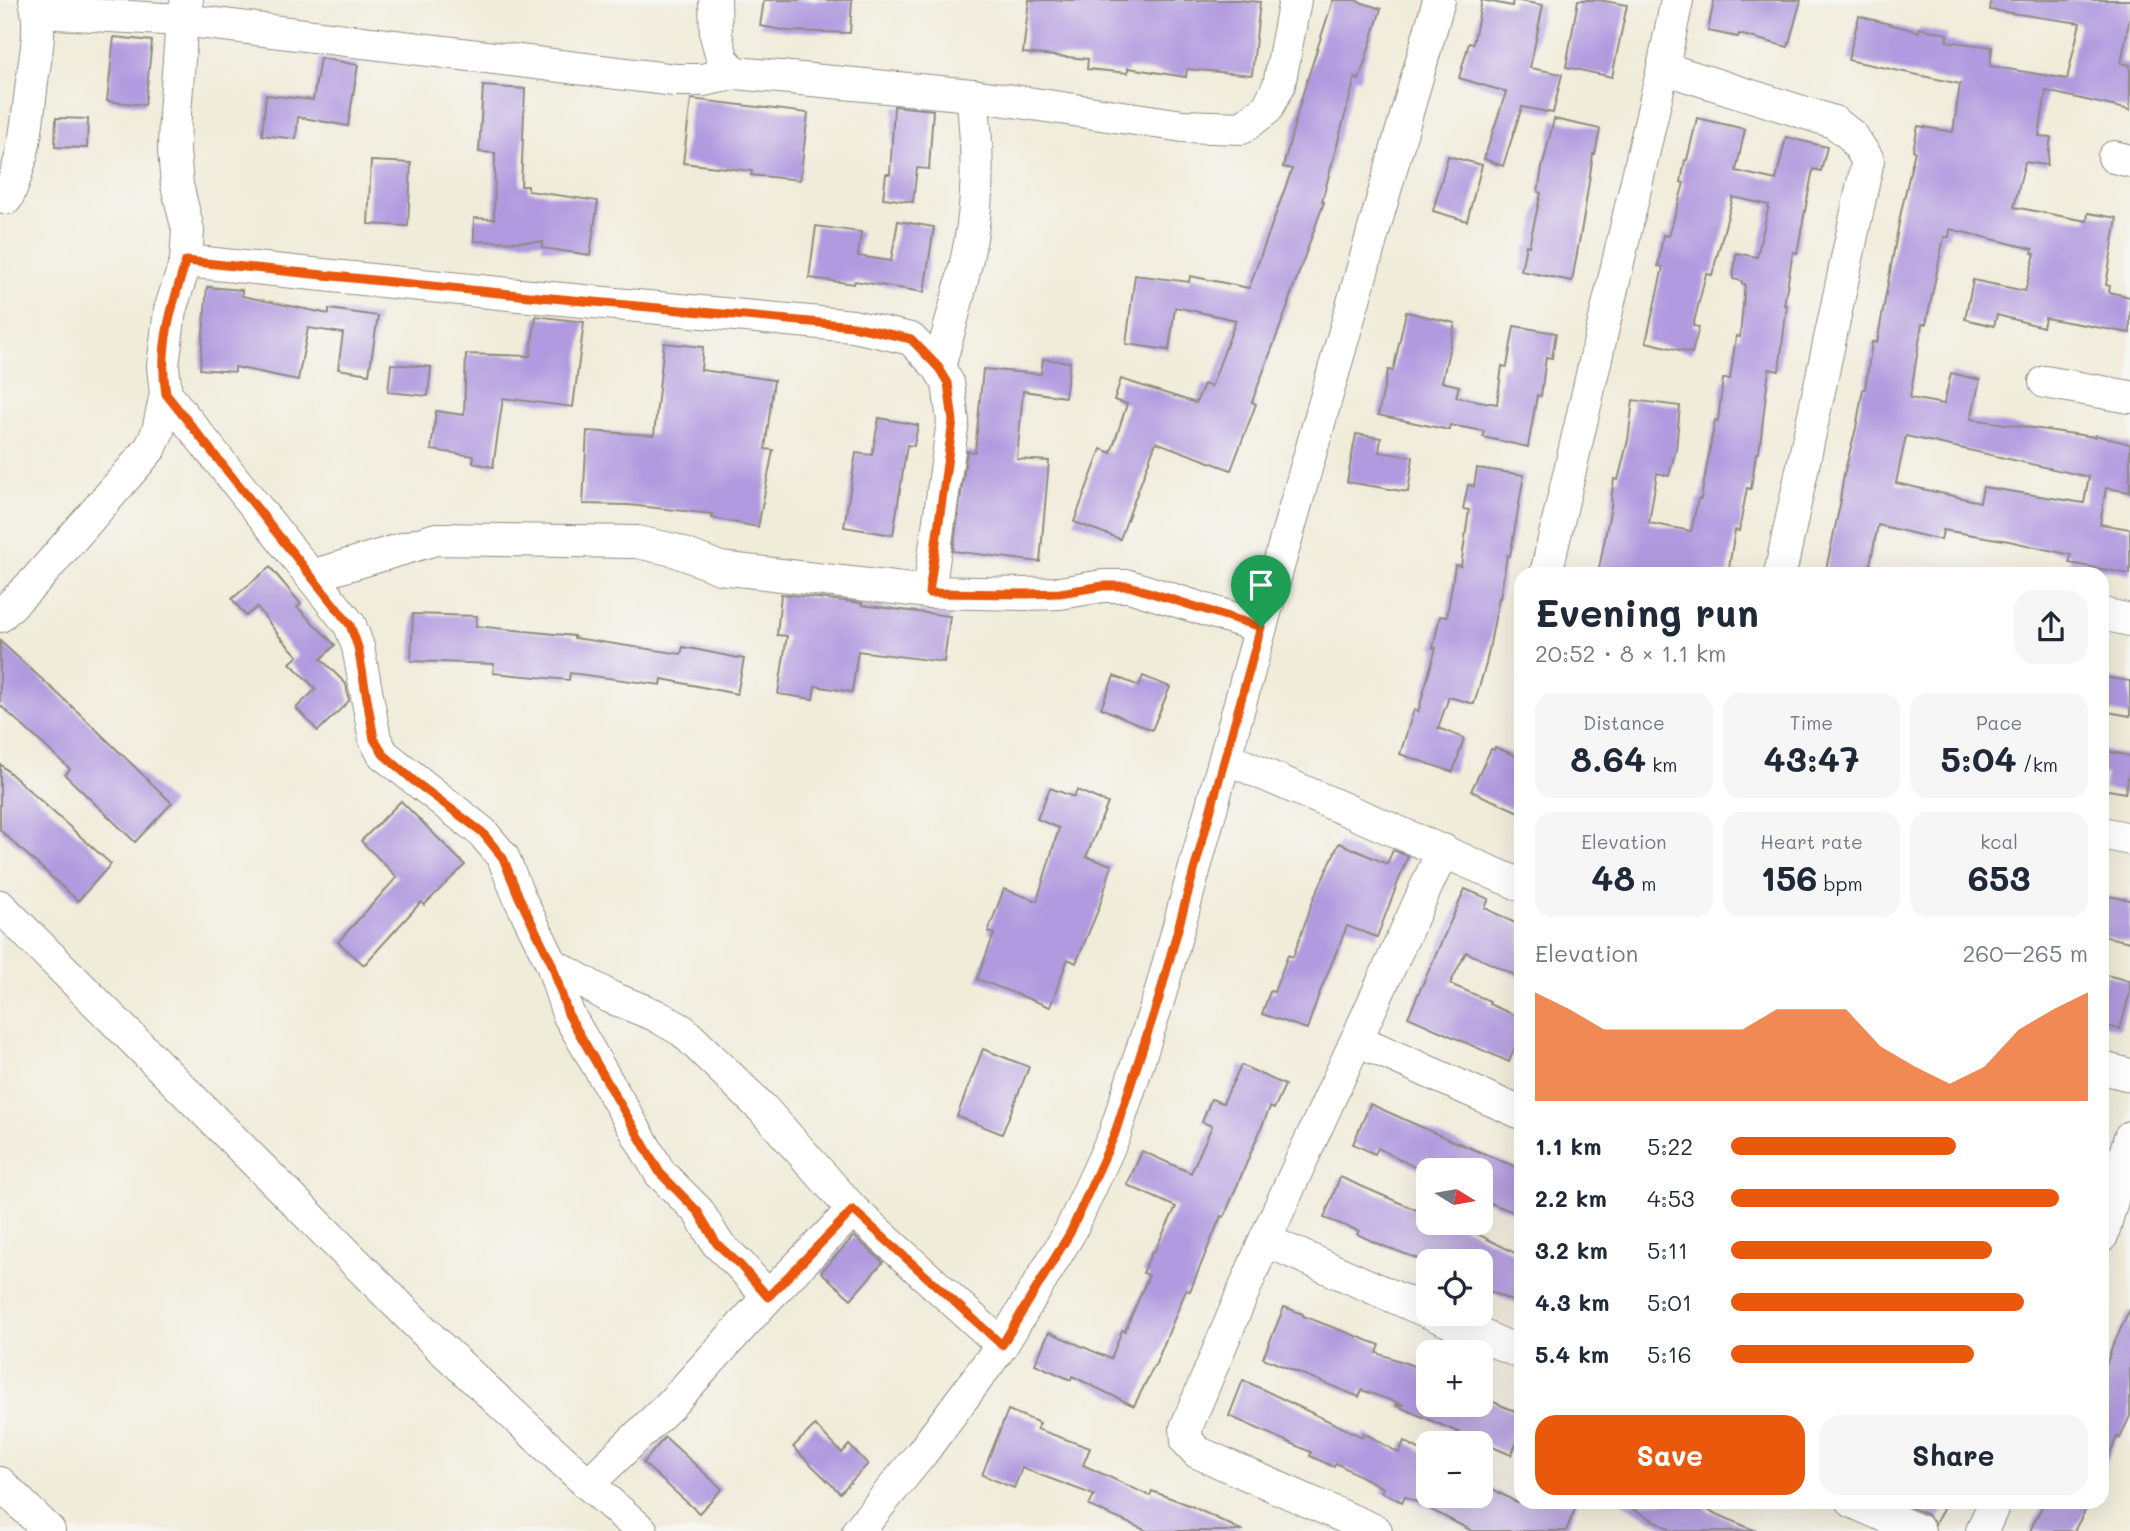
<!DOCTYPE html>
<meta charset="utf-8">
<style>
:root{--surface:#fff;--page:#f6f6f7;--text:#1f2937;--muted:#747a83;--accent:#ea580c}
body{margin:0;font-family:Mali,sans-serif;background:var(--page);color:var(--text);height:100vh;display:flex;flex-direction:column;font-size:26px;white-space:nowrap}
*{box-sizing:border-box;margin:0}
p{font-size:23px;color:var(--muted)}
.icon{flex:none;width:38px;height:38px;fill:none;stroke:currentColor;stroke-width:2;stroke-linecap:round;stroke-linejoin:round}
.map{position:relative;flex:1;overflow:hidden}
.drawer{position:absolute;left:1514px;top:567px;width:595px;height:942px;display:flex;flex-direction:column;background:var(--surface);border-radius:21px;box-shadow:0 7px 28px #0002}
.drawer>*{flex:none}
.needle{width:46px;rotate:101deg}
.fabs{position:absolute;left:1416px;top:1158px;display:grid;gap:14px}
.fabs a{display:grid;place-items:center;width:77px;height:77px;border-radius:14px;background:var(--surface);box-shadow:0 7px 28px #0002;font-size:35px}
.pin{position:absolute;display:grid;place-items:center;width:60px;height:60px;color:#fff;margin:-72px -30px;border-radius:50% 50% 50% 0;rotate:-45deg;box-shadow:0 0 7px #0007}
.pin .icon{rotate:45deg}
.round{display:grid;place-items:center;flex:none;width:74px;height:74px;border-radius:21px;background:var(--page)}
.overview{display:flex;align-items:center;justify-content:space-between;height:119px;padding:0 21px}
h1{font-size:38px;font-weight:700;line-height:52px}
.metrics{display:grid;grid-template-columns:repeat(3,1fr);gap:10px;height:119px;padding:7px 21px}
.metrics div{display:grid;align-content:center;border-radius:18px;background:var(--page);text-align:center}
.metrics b{font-size:35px;font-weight:700}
.metrics small{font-size:19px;font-weight:400}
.metrics p{font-size:19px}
.chart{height:196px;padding:14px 21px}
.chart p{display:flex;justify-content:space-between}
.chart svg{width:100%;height:126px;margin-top:7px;fill:var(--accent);opacity:.7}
.cta{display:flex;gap:14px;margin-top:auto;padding:14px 21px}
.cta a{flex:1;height:80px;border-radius:21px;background:var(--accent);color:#fff;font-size:28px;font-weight:700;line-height:80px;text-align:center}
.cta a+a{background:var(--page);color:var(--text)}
ul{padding:0 21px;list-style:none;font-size:23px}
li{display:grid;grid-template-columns:112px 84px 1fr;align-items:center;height:52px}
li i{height:18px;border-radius:9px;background:var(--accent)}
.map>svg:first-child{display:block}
.building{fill:#b19adf;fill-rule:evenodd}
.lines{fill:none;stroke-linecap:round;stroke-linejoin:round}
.minor-casing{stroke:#8e8c82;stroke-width:34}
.minor{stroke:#fff;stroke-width:32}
.route-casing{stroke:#fff;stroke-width:14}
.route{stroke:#ea580c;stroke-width:9}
</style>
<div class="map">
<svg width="2130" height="1531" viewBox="0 0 2130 1531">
<rect width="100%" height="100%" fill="#f6f6f2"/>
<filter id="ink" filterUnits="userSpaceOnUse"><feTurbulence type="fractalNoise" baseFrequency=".0143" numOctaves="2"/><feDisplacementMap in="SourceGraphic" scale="14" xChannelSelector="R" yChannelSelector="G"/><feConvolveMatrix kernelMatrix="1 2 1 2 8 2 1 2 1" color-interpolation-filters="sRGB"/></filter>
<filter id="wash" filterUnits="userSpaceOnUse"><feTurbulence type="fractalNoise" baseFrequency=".00686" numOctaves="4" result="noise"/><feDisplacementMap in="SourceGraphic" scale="28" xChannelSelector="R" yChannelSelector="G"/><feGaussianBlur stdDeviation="1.57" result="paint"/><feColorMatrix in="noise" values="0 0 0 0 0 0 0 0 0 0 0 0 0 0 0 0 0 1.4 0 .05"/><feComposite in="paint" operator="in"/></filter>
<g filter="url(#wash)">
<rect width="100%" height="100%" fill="#f0ecda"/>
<g id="blocks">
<!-- building -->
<g class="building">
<path d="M764,0H852L850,33L788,31L760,26Z"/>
<path d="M1029,0H1238L1260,2L1252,75L1187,69L1186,77L1128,68V73L1087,69L1088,59L1023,53Z"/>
<path d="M1333,0H1354L1381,9L1359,80L1355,78L1322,201L1324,202L1288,303H1289L1252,402L1256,404L1231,470L1156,442L1120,539L1074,522L1101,449L1111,453L1127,404L1114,400L1121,379L1196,403L1204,384L1211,387L1236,320L1175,307L1169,350L1126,344L1135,275L1189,282L1190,276L1249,288L1292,169L1283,167L1303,93Z"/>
<path d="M1482,0L1512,6L1513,0L1543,5L1530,68L1562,74L1553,113L1522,107L1503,166L1484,159L1506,92L1459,78L1469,43L1473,44Z"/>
<path d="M1578,0H1599L1627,5L1612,77L1566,67Z"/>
<path d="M1714,0H1801L1788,47L1739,34L1738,37L1708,31Z"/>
<path d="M1991,0H2130V17L2121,63L2130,65V110L2046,91L2039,136L2051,137L2047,165L2025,162L2014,207L2087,221L2088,213L2117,218L2106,285L2110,286L2109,292L2130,297V333L2045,318L2043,327L1997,315L1994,326L1965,319L1973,280L2025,291L2035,254L2032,253L2033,249L1950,229L1949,237H1944L1926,324H1922L1910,398L1944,404L1951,373L1980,380L1971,419L2095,437V435L2130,444V492L2106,488L2100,524L2130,529V574L2069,563L2071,555L2009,541L1943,530L1941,540L1878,525L1868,574H1825L1841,500H1840L1844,474L1856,428L1863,389H1865L1872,342L1877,343L1901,212L1915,151L1913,150L1918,126L1953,132L1960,84L1848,60L1859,16L1919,32V28L1948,34L1946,41L1992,47L1990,66L2067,79L2080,23L1990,10ZM1906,436L2089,477L2084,503L1983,487L1980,502L1896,483Z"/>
<path d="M114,37L152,41L145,105L107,101Z"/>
<path d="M320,58L358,65L348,126L298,117L296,139L262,135L266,95L313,100Z"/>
<path d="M483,86L525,89L521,186H528V191L598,201L590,255L542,248L543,242L474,241V218L494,219L495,153L479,152Z"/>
<path d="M691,99L808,113L800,180L751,175L752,171L683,163Z"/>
<path d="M894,106L933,110L929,169L917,168L913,202L883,198L886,174H890Z"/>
<path d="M56,118L88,119L87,148L55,147Z"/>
<path d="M1697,118L1745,129L1736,171L1776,180L1786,137L1827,147L1821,171L1813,169L1797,253L1793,252L1784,305H1787L1779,371L1769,369L1759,453H1756L1751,489L1747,488L1739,531L1735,530L1728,574H1598L1612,501L1611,500L1614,479L1618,480L1628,440L1633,400L1680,406L1676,449L1669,476L1657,473L1649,523L1691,531L1698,499H1701L1715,420L1718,421L1723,379H1730L1736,336L1740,337L1745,284H1742V281L1733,279L1736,253L1757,257L1769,205L1733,197L1712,275L1706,274L1693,326L1699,327L1692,353L1646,342L1663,267L1658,266L1663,235L1669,236L1684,183L1681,182L1685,160H1687Z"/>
<path d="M1554,119L1600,129L1595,154H1593L1584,215L1572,281L1521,271L1526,245L1529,246L1541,193L1538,192L1542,168Z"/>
<path d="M1448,156L1482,165L1467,221L1433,211Z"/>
<path d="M371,161L411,163L408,226L368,224Z"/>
<path d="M898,221L934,227L924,292L855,281L854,284L809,278L816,226L861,232L858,256L891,261Z"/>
<path d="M207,287L242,290V296L329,314V309L378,316L369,374L338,369L343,333L308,328L298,380L235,367V372L200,369Z"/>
<path d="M1406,312L1455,323L1442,382L1459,386L1456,397L1497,404L1502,366L1507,367L1514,326L1556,333L1552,358L1546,357L1541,396L1537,395L1528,447L1483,437L1484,431L1450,425L1449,430L1378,415L1388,370L1393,371Z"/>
<path d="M536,316L584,322L573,407L503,398L493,467L473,463L474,456L431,450L436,411L464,415L466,354L530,356Z"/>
<path d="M664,343L703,347L701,370L774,380L765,449L773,450L758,527L712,518L713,514L628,505L583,504L587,431L654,435Z"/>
<path d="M1043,359L1070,362L1065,397L1023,391L1017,459L1049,461L1040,562L953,551L967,451L975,452L983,369L1041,374Z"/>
<path d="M391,364L431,367L428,396L388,392Z"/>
<path d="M879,418L918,425L914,446L907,445L893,535L844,527L856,453L872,455Z"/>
<path d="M1356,434L1381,438L1379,452L1413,457L1408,492L1347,482Z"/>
<path d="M1477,468L1524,475L1510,556L1507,555L1500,598H1499L1486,664L1474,704L1449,697L1438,728L1464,738L1453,772L1400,754L1414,710L1418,712L1436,648H1433L1440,616L1447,617L1455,565L1461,566L1469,510L1463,509L1468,485L1474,486Z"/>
<path d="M270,567L301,604L297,607L335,645L321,659L346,684L349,701L318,731L296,708L316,689L290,663L298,656L280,637L257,607L246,616L232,599Z"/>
<path d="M781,594L862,603V605L950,616L944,662L858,651L852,692L815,686L813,699L778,694L787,636L777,635Z"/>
<path d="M413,614L477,616L476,626L574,636V638L681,654L683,647L744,659L737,694L662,679L661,685L570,673L569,680L493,673L494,664L411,661Z"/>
<path d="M0,641L79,713L172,803L135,842L65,775L70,769L0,705Z"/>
<path d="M1114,676L1139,686L1143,676L1170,687L1152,730L1101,708Z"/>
<path d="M2102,677L2130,681V716L2102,711Z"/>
<path d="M1495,747L1521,758V813L1471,791L1491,749L1494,750Z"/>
<path d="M2102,750L2130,756V769L2125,793L2103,789L2106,774H2102Z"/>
<path d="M0,764L111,864L78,901L0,830Z"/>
<path d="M1050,788L1074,797L1077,790L1108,803L1086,857L1112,865L1099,908L1076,963L1068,959L1050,1007L977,979L994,934L988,932L1004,889L1037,901L1059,828L1037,819Z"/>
<path d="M401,801L465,865L424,905L421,902L364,965L338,942L397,877L361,841Z"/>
<path d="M1339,843L1387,864L1393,850L1408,856L1377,937L1347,926L1319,994L1307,1029L1262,1014L1270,991L1274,992L1288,955L1293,957L1313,900Z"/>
<path d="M1465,889L1489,899L1485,908L1521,926V978L1466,952L1450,984L1490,1001L1489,1004L1521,1018V1033L1509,1062L1408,1017Z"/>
<path d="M2102,895L2130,900V942L2102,936Z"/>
<path d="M2106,975L2130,981V992L2120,1029L2102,1025V990Z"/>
<path d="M983,1049L1029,1067L1002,1134L957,1116Z"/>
<path d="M1241,1065L1285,1085L1274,1109L1270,1107L1224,1217L1221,1216L1190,1291L1186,1290L1155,1366H1154L1134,1406L1072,1376L1071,1380L1035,1364L1049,1332L1111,1359L1122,1330L1125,1331L1149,1275L1143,1273L1152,1251L1154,1252L1176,1207L1127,1185L1142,1151L1191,1173L1212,1126L1202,1122L1211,1099L1223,1103Z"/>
<path d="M1370,1104L1439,1135L1521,1169V1171H1515L1521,1173V1215L1480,1199V1171H1422L1378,1148L1375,1154L1353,1144Z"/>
<path d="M1340,1177L1428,1215V1223H1456L1521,1256V1305L1480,1287V1262H1427L1378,1244L1357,1234L1359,1231L1324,1218Z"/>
<path d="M854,1236L883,1262L851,1299L821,1272Z"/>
<path d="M1284,1307L1303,1314V1316L1380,1345L1377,1353L1428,1371V1405H1480V1396L1521,1414V1434L1511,1455L1395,1405H1404L1362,1390L1359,1397L1263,1358Z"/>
<path d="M2130,1309V1416L2120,1438L2117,1437L2102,1472V1377L2113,1345Z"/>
<path d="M1243,1380L1362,1437L1364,1433L1399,1453L1404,1441L1428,1454V1496H1480V1482L1516,1502H1578L1566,1531H1472L1405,1496L1402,1502L1381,1492L1383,1488L1336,1463L1334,1467L1310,1456L1311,1452L1229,1416Z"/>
<path d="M1008,1410L1040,1423L1037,1429L1090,1448L1083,1465L1150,1496L1152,1491L1189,1505L1243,1531H1147L1089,1506L1094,1495L1022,1468L1014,1488L982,1475Z"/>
<path d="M815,1425L842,1453L849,1445L868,1464L840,1493L793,1447Z"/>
<path d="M665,1437L722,1489L699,1513L643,1463Z"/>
<path d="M1620,1502H1708L1705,1509L1756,1531H1673Z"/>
<path d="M1898,1502H1947L1935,1524L1926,1514Z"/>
<path d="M2044,1502H2090L2074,1531H2030Z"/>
</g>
</g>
</g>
<g filter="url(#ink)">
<use href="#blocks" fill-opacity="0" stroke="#8e8c82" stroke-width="2"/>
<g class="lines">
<defs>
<g id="minor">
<path d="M715,0L716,35L723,61L736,73L972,95L1183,126L1242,128L1267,109L1279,85L1295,0"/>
<path d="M38,12L182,20L675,80H703L736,73"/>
<path d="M1663,68L1834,122L1852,136L1868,160L1780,574"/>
<path d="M2114,157L2130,161"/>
<path d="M7,198C25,158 27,124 32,81C36,54 42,27 35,0"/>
<path d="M186,261L519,295L853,326L880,332L911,339L939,368L948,383L953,421L929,592"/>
<path d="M939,368C951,321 966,273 973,225C979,182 977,138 972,95"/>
<path d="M2045,382L2130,397"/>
<path d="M166,394L311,576L436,539L637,542L674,550L720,568L929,592L1025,594L1060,593L1103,586H1129L1261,627"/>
<path d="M1546,574L1663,68L1677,0"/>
<path d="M311,576L350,625L358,647L375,739L383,754L482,832L503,857L519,897L552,964L568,1014L660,1173L698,1211L717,1243L740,1265L768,1297L670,1405L588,1484"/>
<path d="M2102,614L2130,620"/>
<path d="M0,616L37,579L136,465L151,447L158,431L166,394L163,366L170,310L186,261L188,230L177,185L174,151L175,113L182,20L187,0"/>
<path d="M1226,758L1521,885"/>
<path d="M2102,833L2130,839"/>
<path d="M0,906L440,1347L588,1484L642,1531"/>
<path d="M552,964L610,997L655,1015L683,1031L763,1109L853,1210L768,1297"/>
<path d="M1357,1040L1521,1113"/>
<path d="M2102,1068L2130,1075"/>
<path d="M853,1210L1002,1345"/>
<path d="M2102,1236L2130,1137"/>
<path d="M1265,1240L1428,1312"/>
<path d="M1433,1314L1521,1353"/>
<path d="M0,1483L49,1531"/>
<path d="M1853,1502L1919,1531"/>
<path d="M858,1531L921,1454L1002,1345L1070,1232L1114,1136L1159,998L1261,627L1439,0"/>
<path d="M1376,1531L1197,1452L1187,1441L1186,1428L1265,1240L1443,850"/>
<path d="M1982,1531L1995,1502"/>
</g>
</defs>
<!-- minor casing -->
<use href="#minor" class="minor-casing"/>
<!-- minor -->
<use href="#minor" class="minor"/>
</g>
</g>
<g class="lines" filter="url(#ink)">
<defs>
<path id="route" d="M186,261L519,295L853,326L880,332L911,339L939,368L948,383L953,421L929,593L1025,594L1060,593L1103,586H1129L1261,627L1159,998L1114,1136L1070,1233L1002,1345L853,1210L768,1297L740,1265L717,1244L698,1212L660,1173L568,1014L552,964L519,897L503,858L482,832L414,781L383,754L374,739L358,647L350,625L166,394C158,348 172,305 186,261Z"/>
</defs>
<!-- route casing -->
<use href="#route" class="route-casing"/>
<!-- route -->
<use href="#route" class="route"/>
</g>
</svg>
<div class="fabs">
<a><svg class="needle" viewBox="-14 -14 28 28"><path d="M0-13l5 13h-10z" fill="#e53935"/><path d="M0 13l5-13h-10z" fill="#747a83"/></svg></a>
<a><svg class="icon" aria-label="locate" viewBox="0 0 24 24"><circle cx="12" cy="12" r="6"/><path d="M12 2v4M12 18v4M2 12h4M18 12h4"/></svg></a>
<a>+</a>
<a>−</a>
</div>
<div class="pin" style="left:1261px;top:627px;background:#1e9e55"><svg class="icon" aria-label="arrive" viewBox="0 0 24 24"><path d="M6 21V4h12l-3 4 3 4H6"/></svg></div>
<section class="drawer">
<div class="overview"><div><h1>Evening run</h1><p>20:52 · 8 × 1.1 km</p></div><a class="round"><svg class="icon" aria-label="share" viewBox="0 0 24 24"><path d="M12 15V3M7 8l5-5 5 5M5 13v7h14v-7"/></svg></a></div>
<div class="metrics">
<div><p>Distance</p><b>8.64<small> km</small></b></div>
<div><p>Time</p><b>43:47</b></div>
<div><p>Pace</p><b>5:04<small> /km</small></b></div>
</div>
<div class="metrics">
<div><p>Elevation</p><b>48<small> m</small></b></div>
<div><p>Heart rate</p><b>156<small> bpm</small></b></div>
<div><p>kcal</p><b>653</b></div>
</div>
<div class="chart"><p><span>Elevation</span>260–265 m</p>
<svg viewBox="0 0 160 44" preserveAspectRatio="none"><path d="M0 44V6L10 12L20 19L30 19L40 19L50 19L60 19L70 12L80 12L90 12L100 25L110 32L120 38L130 32L140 19L150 12L160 6V44z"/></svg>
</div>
<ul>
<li><b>1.1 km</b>5:22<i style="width:63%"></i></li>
<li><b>2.2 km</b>4:53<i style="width:92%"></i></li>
<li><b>3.2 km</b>5:11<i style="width:73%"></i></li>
<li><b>4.3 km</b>5:01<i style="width:82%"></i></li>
<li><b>5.4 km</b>5:16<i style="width:68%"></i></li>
</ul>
<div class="cta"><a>Save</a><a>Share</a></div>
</section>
</div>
